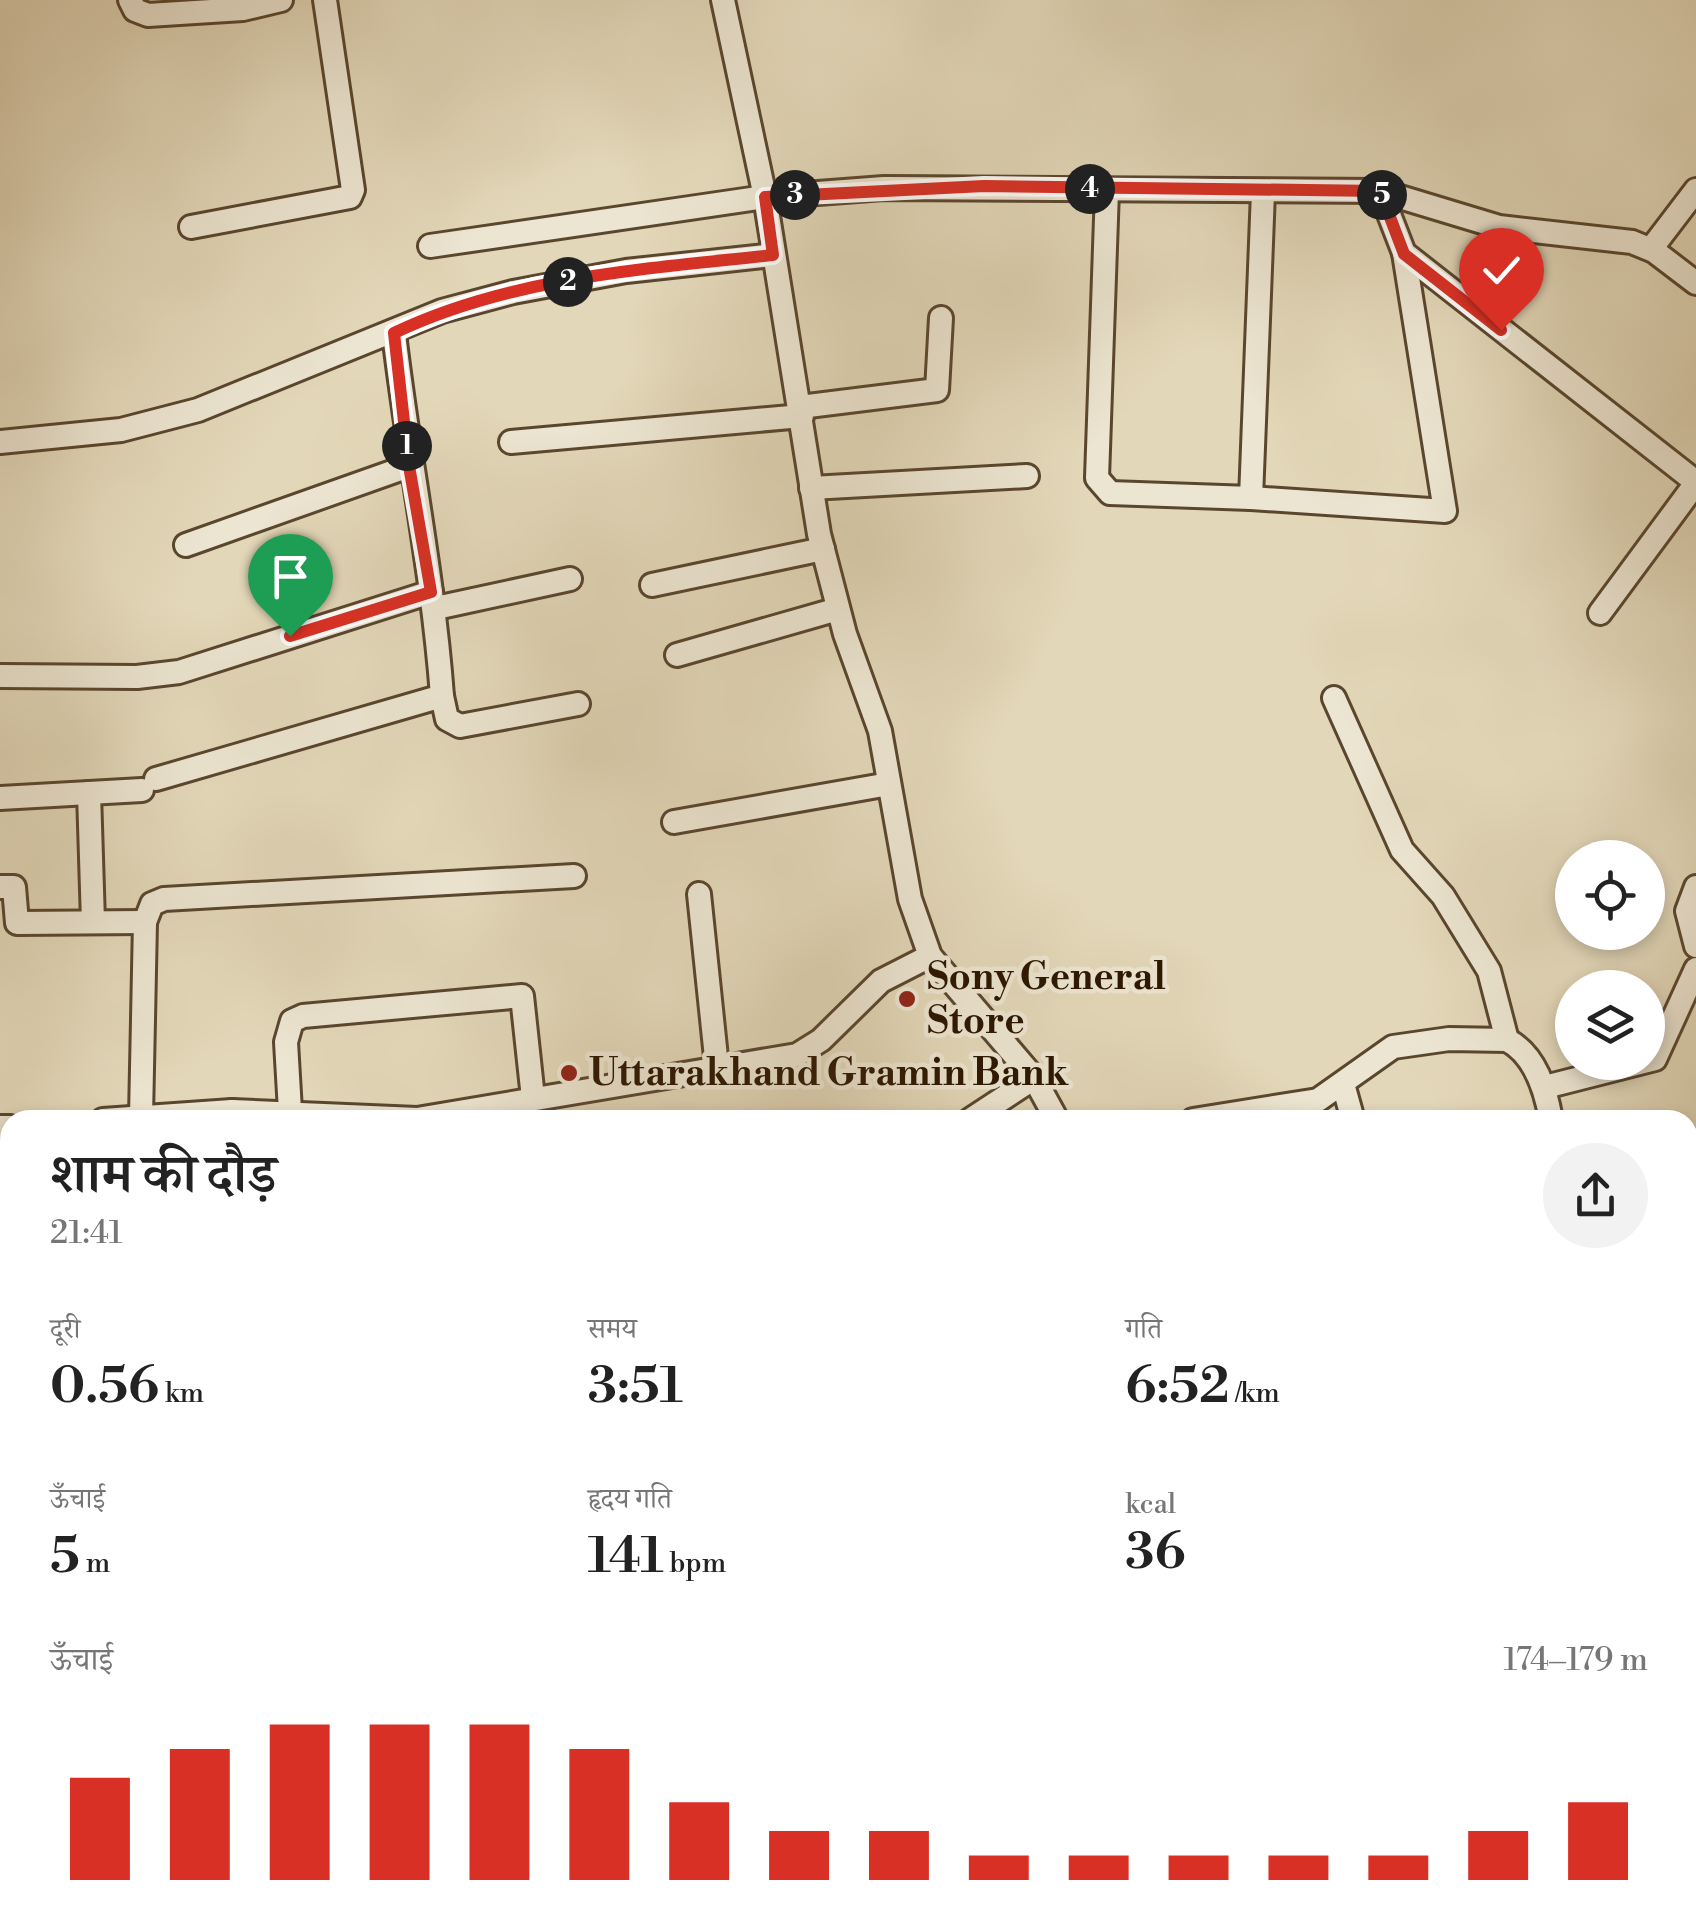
<!DOCTYPE html>
<html lang="hi">
<meta charset="utf-8">
<style>
:root{--surface:#fff;--page:#f2f2f2;--text:#222;--muted:#767676;--accent:#d93025}
body{margin:0;font-family:"Libre Bodoni","Noto Serif Devanagari",serif;background:var(--page);color:var(--text);height:100vh;display:flex;flex-direction:column;font-size:38px;white-space:nowrap}
*{box-sizing:border-box;margin:0}
p{font-size:32px;color:var(--muted)}
.icon{flex:none;width:55px;height:55px;fill:none;stroke:currentColor;stroke-width:2;stroke-linecap:round;stroke-linejoin:round}
.map{position:relative;flex:1;overflow:hidden}
.panel{position:absolute;left:0px;top:1110px;width:1698px;height:812px;display:flex;flex-direction:column;background:var(--surface);border-radius:30px 30px 0 0;box-shadow:0 5px 15px #0003}
.panel>*{flex:none}
.tools{position:absolute;left:1555px;top:840px;display:grid;gap:20px}
.tools a{display:grid;place-items:center;width:110px;height:110px;border-radius:50%;background:var(--surface);box-shadow:0 5px 15px #0003;font-size:50px}
.pin{position:absolute;display:grid;place-items:center;width:85px;height:85px;color:#fff;margin:-102px -42px;border-radius:50% 50% 50% 0;rotate:-45deg;box-shadow:0 0 10px #0007}
.pin .icon{rotate:45deg}
.km{position:absolute;width:50px;height:50px;margin:-25px;border-radius:50%;background:#222;color:#fff;font-size:28px;line-height:50px;text-align:center}
.round{display:grid;place-items:center;flex:none;width:105px;height:105px;border-radius:52px;background:var(--page)}
.headline{display:flex;align-items:center;justify-content:space-between;height:170px;padding:0 50px}
h1{font-size:55px;font-weight:600;line-height:75px}
.stats{display:grid;grid-template-columns:repeat(3,1fr);gap:15px;height:170px;padding:10px 50px}
.stats div{display:grid;align-content:center}
.stats b{font-size:50px;font-weight:600}
.stats small{font-size:28px;font-weight:400}
.stats p{font-size:28px}
.chart{height:280px;padding:20px 50px}
.chart p{display:flex;justify-content:space-between}
.chart svg{width:100%;height:180px;margin-top:10px;stroke:var(--accent);stroke-width:6}
.map>svg:first-child{display:block}
.lines{fill:none;stroke-linecap:round;stroke-linejoin:round}
.minor-casing{stroke:#5a462e;stroke-width:28}
.minor{stroke:#ece5d1;stroke-width:22}
.route-casing{stroke:#fff;stroke-width:20}
.route{stroke:#d93025;stroke-width:12}
.poi-dot{fill:#8f2418;stroke:#ece5d1;stroke-width:4}
.labels{text-anchor:middle;dominant-baseline:central;stroke-width:9;stroke-linejoin:round;paint-order:stroke}
.poi-label{font-size:38px;font-weight:bold;fill:#2c1600;stroke:#ece5d1;text-anchor:start}
</style>
<div class="map">
<svg width="1696" height="1921" viewBox="0 0 1696 1921">
<rect width="100%" height="100%" fill="#e2d7b8"/>
<filter id="stains"><feTurbulence type="fractalNoise" baseFrequency=".002" numOctaves="4"/><feColorMatrix values="0 0 0 0 .2 0 0 0 0 .09 0 0 0 0 .02 0 0 0 .5 -.17"/></filter>
<radialGradient id="worn" r=".72"><stop offset=".6" stop-color="#630" stop-opacity="0"/><stop offset="1" stop-color="#630" stop-opacity=".3"/></radialGradient>
<g class="lines">
<defs>
<g id="minor">
<path d="M130,0L135,10L148,15L243,9L281,0"/>
<path d="M723,0L765,197L819,534L845,634L880,731L910,899L930,956L1034,1078L1057,1120"/>
<path d="M1107,190L1097,478L1110,493L1251,498L1263,192"/>
<path d="M1380,191L1404,253L1696,482"/>
<path d="M191,227L350,197L353,190L325,0"/>
<path d="M430,246L765,197L884,188L1380,191L1499,227L1632,242L1654,251L1696,283"/>
<path d="M1651,249L1696,190"/>
<path d="M800,407L937,390L941,318"/>
<path d="M0,442L121,430L198,410L442,311L513,292L626,271L773,255"/>
<path d="M511,442L802,416"/>
<path d="M811,488L1027,476"/>
<path d="M1251,498L1445,511L1404,253"/>
<path d="M186,545L409,466"/>
<path d="M652,585L823,549"/>
<path d="M436,608L570,579"/>
<path d="M1600,613L1696,483"/>
<path d="M677,655L838,609"/>
<path d="M0,676L137,677L179,672L431,592"/>
<path d="M442,696L447,719L460,726L578,704"/>
<path d="M1334,698L1402,850L1443,896L1489,971L1507,1040"/>
<path d="M156,779L442,696C433,574 408,455 394,333"/>
<path d="M89,793L93,922"/>
<path d="M0,798L142,790"/>
<path d="M674,822L889,784"/>
<path d="M0,887H14L17,923L145,922"/>
<path d="M1696,887L1687,911L1696,946"/>
<path d="M699,894L717,1067"/>
<path d="M1343,1084L1353,1120"/>
<path d="M1545,1087L1655,1059L1696,969"/>
<path d="M290,1111L286,1042L292,1021L303,1016L522,996L533,1098"/>
<path d="M141,1117L145,922L152,904L164,899L574,876"/>
<path d="M103,1120L232,1111"/>
<path d="M233,1120L232,1111L417,1119L797,1055L821,1040L881,981L930,956"/>
<path d="M970,1120L1034,1078"/>
<path d="M1193,1120L1318,1100L1393,1047L1449,1039L1507,1040C1536,1055 1546,1091 1551,1120"/>
<path d="M0,1127H10"/>
<path d="M1688,1314L1696,1313"/>
<path d="M1688,1367L1696,1378"/>
<path d="M1688,1442L1696,1441"/>
<path d="M1688,1562L1696,1561"/>
<path d="M0,1770L10,1766"/>
<path d="M384,1912L387,1921"/>
<path d="M983,1912L985,1921"/>
<path d="M1277,1912L1278,1921"/>
<path d="M439,1921L482,1912"/>
<path d="M1461,1921L1509,1912"/>
</g>
</defs>
<!-- minor casing -->
<use href="#minor" class="minor-casing"/>
<!-- minor -->
<use href="#minor" class="minor"/>
</g>
<g class="lines">
<defs>
<path id="route" d="M290,636L431,592L409,466L394,333C511,277 645,269 773,255L765,197L984,186L1380,191L1404,254L1501,330"/>
</defs>
<!-- route casing -->
<use href="#route" class="route-casing"/>
<!-- route -->
<use href="#route" class="route"/>
</g>
<!-- markers -->
<g class="poi-dot">
<circle cx="907" cy="999" r="10"/>
<circle cx="569" cy="1073" r="10"/>
</g>
<g class="labels">
<!-- poi labels -->
<g class="poi-label">
<text x="927" y="977">Sony General<tspan x="927" dy="44">Store</tspan></text>
<text x="589" y="1073">Uttarakhand Gramin Bank</text>
</g>
</g>
<rect width="100%" height="100%" filter="url(#stains)"/>
<rect width="100%" height="100%" fill="url(#worn)"/>
</svg>
<div class="tools">
<a><svg class="icon" aria-label="locate" viewBox="0 0 24 24"><circle cx="12" cy="12" r="6"/><path d="M12 2v4M12 18v4M2 12h4M18 12h4"/></svg></a>
<a><svg class="icon" aria-label="layers" viewBox="0 0 24 24"><path d="M12 4l9 5-9 5-9-5zM3 14l9 5 9-5"/></svg></a>
</div>
<div class="pin" style="left:290px;top:636px;background:#1e9e55"><svg class="icon" aria-label="arrive" viewBox="0 0 24 24"><path d="M6 21V4h12l-3 4 3 4H6"/></svg></div>
<div class="pin" style="left:1501px;top:330px;background:#d93025"><svg class="icon" aria-label="check" viewBox="0 0 24 24"><path d="M5 12l5 5 9-10"/></svg></div>
<b class="km" style="left:407px;top:446px">1</b>
<b class="km" style="left:568px;top:282px">2</b>
<b class="km" style="left:795px;top:195px">3</b>
<b class="km" style="left:1090px;top:189px">4</b>
<b class="km" style="left:1382px;top:195px">5</b>
<section class="panel">
<div class="headline"><div><h1>शाम की दौड़</h1><p>21:41</p></div><a class="round"><svg class="icon" aria-label="share" viewBox="0 0 24 24"><path d="M12 15V3M7 8l5-5 5 5M5 13v7h14v-7"/></svg></a></div>
<div class="stats">
<div><p>दूरी</p><b>0.56<small> km</small></b></div>
<div><p>समय</p><b>3:51</b></div>
<div><p>गति</p><b>6:52<small> /km</small></b></div>
</div>
<div class="stats">
<div><p>ऊँचाई</p><b>5<small> m</small></b></div>
<div><p>हृदय गति</p><b>141<small> bpm</small></b></div>
<div><p>kcal</p><b>36</b></div>
</div>
<div class="chart"><p><span>ऊँचाई</span>174–179 m</p>
<svg viewBox="0 0 160 44" preserveAspectRatio="none"><path d="M5 44V19M15 44V12M25 44V6M35 44V6M45 44V6M55 44V12M65 44V25M75 44V32M85 44V32M95 44V38M105 44V38M115 44V38M125 44V38M135 44V38M145 44V32M155 44V25"/></svg>
</div>
</section>
</div>
